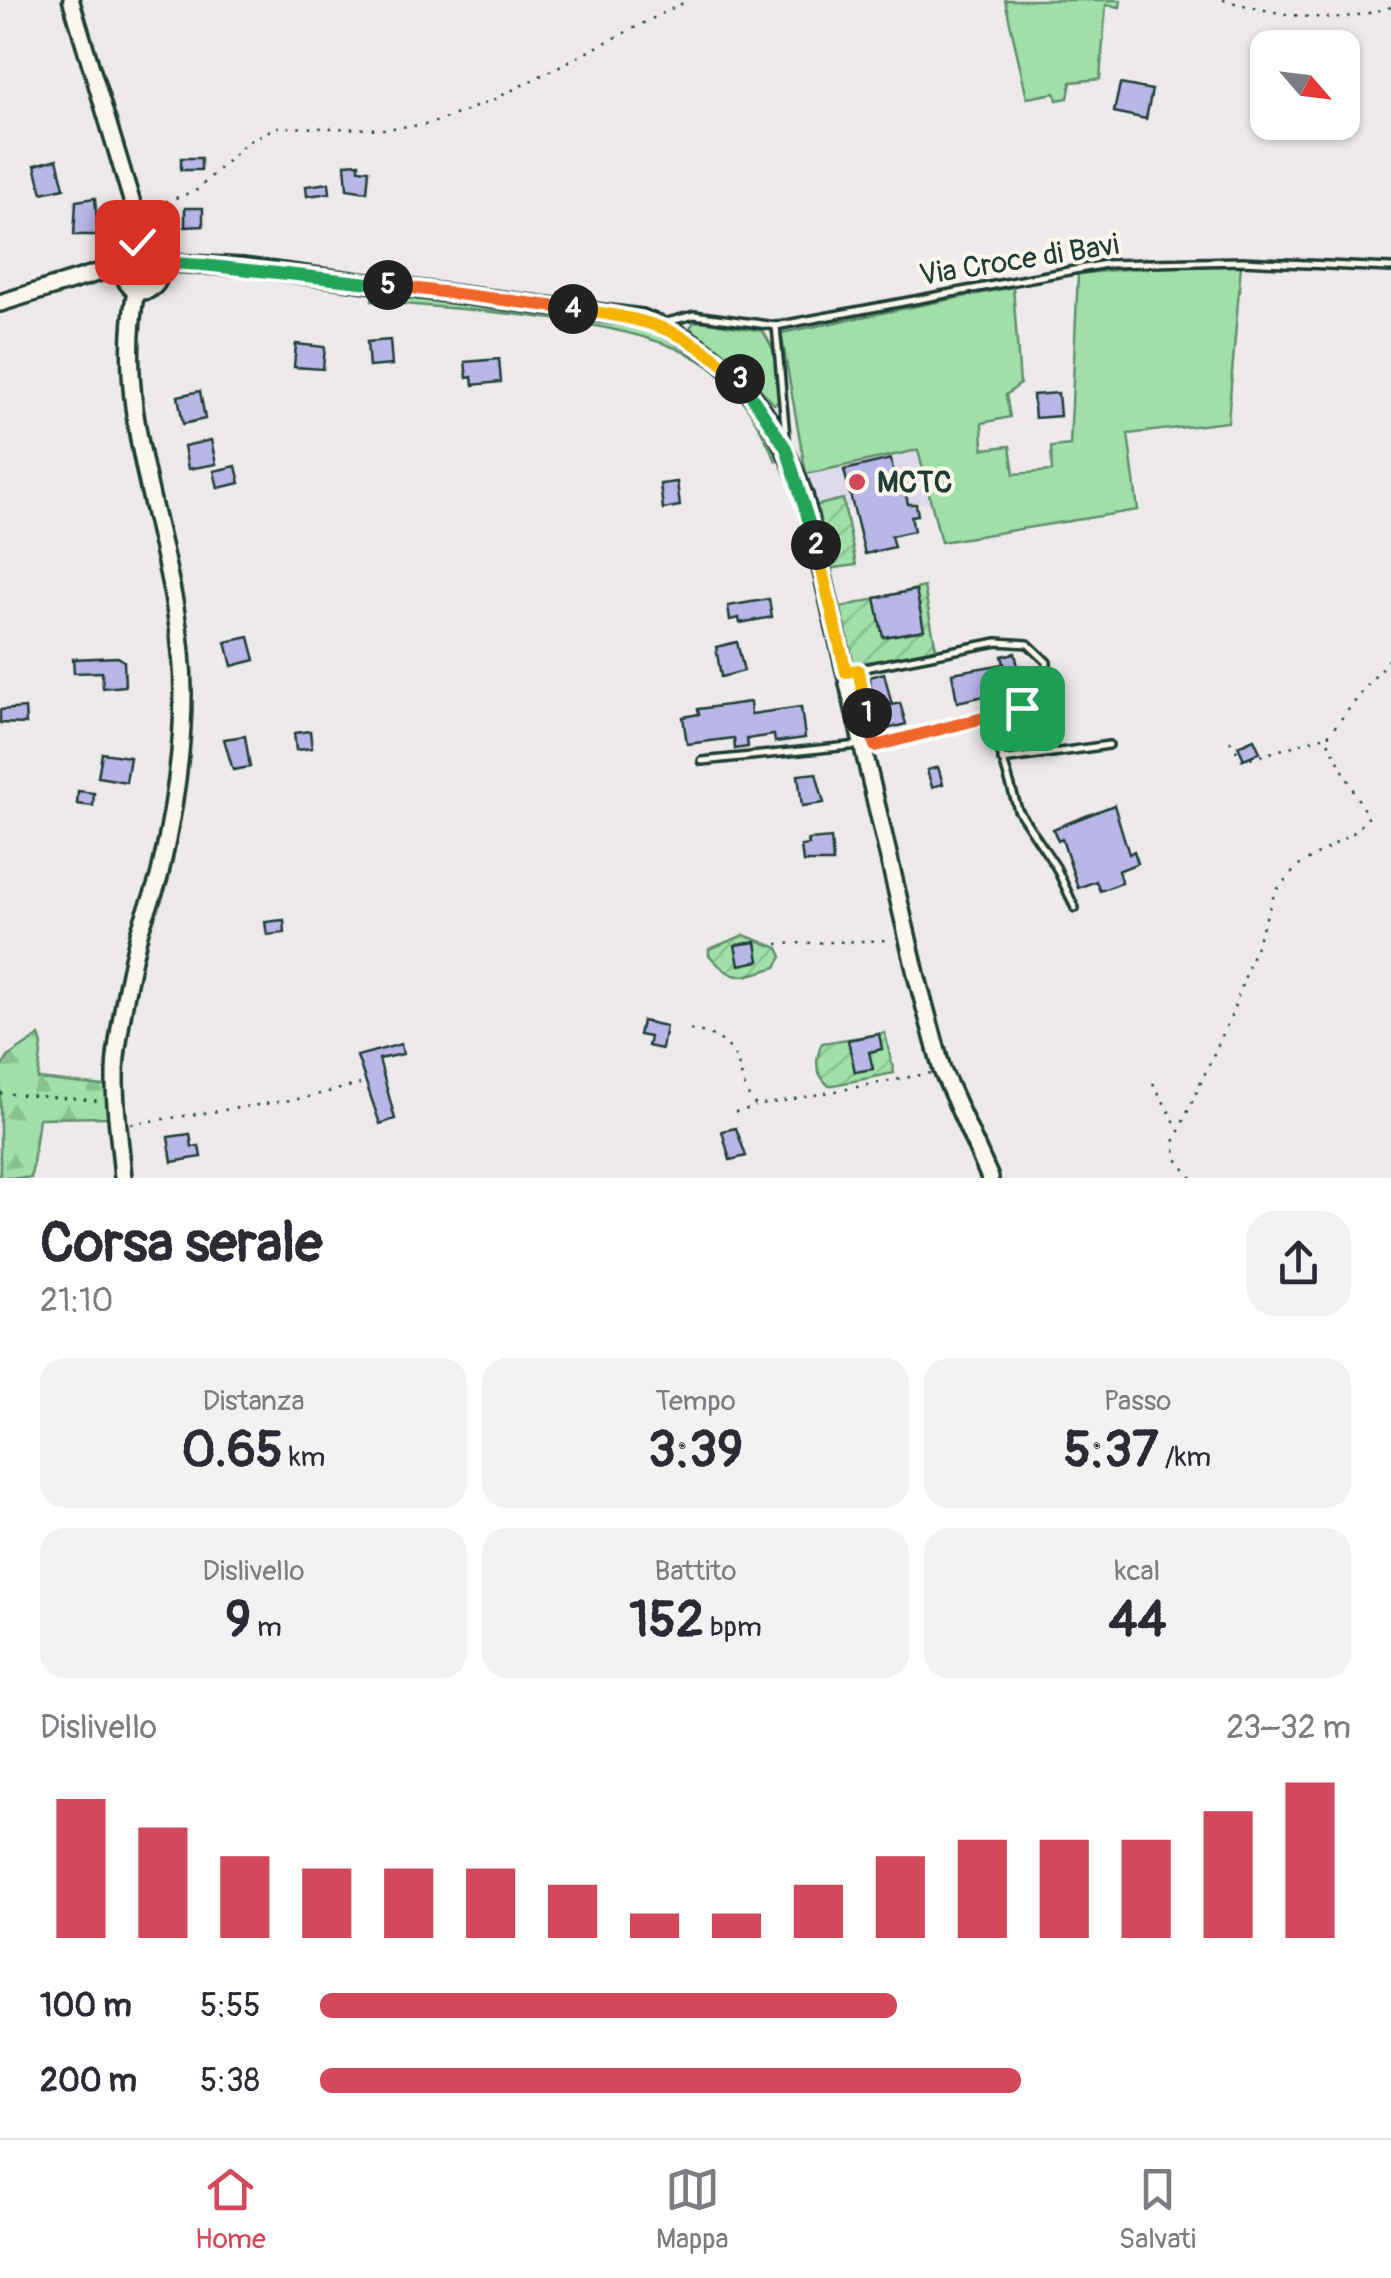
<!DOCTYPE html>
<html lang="it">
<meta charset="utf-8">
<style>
:root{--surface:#fff;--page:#f2f2f3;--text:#2b2b33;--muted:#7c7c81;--line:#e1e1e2;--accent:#d1495b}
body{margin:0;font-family:Pangolin,sans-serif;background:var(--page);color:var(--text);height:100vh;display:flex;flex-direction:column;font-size:38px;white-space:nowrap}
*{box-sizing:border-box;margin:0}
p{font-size:32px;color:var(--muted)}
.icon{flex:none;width:55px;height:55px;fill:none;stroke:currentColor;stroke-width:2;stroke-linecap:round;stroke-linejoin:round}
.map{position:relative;height:1178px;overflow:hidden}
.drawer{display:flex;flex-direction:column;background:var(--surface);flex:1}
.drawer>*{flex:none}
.needle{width:65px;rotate:118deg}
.controls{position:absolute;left:1250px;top:30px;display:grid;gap:20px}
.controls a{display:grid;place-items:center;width:110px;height:110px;border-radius:20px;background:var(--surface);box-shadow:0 2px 8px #0004;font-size:50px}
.pin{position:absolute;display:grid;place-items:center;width:85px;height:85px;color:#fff;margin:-42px;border-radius:20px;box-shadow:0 5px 15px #0006}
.km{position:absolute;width:50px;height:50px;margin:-25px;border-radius:50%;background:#222;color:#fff;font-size:28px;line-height:50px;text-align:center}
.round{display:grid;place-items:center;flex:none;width:105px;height:105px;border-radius:30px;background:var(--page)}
.headline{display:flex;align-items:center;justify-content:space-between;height:170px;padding:0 40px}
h1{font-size:55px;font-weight:700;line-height:75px}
.figures{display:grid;grid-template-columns:repeat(3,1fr);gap:15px;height:170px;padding:10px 40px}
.figures div{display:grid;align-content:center;border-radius:25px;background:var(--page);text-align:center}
.figures b{font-size:50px;font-weight:700}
.figures small{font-size:28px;font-weight:400}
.figures p{font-size:28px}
.chart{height:280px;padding:20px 40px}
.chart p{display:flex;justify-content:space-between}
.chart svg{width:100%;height:180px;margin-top:10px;stroke:var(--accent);stroke-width:6}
ul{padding:0 40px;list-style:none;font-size:32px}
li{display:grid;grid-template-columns:160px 120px 1fr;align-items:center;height:75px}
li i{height:25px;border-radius:12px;background:var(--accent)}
.tab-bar{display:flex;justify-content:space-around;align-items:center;height:140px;border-top:2px solid var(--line);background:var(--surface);font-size:28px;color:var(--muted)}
.tab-bar a{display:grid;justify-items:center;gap:5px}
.tab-bar .active{color:var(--accent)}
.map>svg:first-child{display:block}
.built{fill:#dedaea}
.green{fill:#a0dfa7;stroke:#608e6e;stroke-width:2.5}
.forest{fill:url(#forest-firs);stroke:#608e6e;stroke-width:2.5}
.garden{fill:url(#garden-furrows);stroke:#608e6e;stroke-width:2.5}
.building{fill:#b9b6e8;stroke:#1f3d34;stroke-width:2.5}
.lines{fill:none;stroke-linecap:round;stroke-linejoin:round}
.service-casing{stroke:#1f3d34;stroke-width:12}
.tertiary-casing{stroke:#1f3d34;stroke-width:21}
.secondary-casing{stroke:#1f3d34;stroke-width:22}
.path{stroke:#1f3d34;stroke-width:2.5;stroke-dasharray:2.5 8;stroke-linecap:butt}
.service{stroke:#fbf7ec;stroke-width:5}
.tertiary{stroke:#fbf7ec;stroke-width:14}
.secondary{stroke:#fbf7ec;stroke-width:15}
.split-1-casing{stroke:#fff;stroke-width:20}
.split-2-casing{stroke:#fff;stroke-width:20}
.split-3-casing{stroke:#fff;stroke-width:20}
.split-4-casing{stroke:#fff;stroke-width:20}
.split-5-casing{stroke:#fff;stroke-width:20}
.split-6-casing{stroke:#fff;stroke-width:20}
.split-7-casing{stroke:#fff;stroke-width:20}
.split-1{stroke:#f0652b;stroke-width:12}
.split-2{stroke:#f5b400;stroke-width:12}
.split-3{stroke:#22a559;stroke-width:12}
.split-4{stroke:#f5b400;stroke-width:12}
.split-5{stroke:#f0652b;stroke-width:12}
.split-6{stroke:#22a559;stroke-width:12}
.split-7{stroke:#22a559;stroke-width:12}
.poi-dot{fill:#d1495b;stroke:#fbf7ec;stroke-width:4}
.labels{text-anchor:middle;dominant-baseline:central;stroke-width:8;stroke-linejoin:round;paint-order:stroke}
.street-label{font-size:30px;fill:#1f3d34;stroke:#fbf7ec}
.poi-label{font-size:30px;font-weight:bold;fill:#1f3d34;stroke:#fbf7ec;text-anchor:start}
</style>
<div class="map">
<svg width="1391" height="1178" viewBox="0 0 1391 1178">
<defs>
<pattern id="forest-firs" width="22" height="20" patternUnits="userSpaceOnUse" patternTransform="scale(2.5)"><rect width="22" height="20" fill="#a0dfa7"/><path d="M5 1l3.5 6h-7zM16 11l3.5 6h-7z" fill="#89c090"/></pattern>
<pattern id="garden-furrows" width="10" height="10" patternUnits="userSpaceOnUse" patternTransform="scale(2.5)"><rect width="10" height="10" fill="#a0dfa7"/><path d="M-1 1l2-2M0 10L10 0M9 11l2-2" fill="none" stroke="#89c090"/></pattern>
</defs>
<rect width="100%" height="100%" fill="#eeeaeb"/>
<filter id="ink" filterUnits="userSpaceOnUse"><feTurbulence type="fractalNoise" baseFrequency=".01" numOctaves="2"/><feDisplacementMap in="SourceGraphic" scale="20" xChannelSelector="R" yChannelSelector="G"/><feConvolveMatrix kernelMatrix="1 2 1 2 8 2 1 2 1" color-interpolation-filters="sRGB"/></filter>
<g filter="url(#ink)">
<!-- built -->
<path class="built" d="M919,450L931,502L889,505L887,497L845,508L843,500L814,506L806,474Z"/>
<!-- green -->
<g class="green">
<path d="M1005,0H1121L1120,7L1106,5L1100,79L1071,82L1068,98L1057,100L1055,93L1027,98Z"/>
<path d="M1241,265L1228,422L1128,434L1138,510L941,542L918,450L806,474L781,333L1013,287L1020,384L1006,395L1010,417L982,423L983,449L1010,446L1014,474L1052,471L1051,447L1070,445L1078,274L1153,266Z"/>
<path d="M373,291L620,322C698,343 750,387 783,461H776C760,426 742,391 710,367C641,315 461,311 372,301Z"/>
<path d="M702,321L763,331L774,351L779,402L774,404L739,365L690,328L694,322Z"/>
</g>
<!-- forest -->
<path class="forest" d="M39,1036L42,1045L38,1079L113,1087L114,1117L39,1118L31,1178H0V1070L9,1056Z"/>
<!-- garden -->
<g class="garden">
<path d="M843,499L856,565L829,569L814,506Z"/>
<path d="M924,587L936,649L851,666L838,608Z"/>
<path d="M744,935L778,948L782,957L776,967C739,978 735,984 709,955V949Z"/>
<path d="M885,1033L894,1073L829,1086C814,1072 815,1060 822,1043Z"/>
</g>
<!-- building -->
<g class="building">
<path d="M1120,84L1152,90L1146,119L1114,112Z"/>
<rect x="181" y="158" width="20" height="12"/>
<path d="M57,159L64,188L42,193L35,165Z"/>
<path d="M359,163V169L369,170L367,192L347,189L345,164Z"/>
<path d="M329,183L330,193L307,196L306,186Z"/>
<path d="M95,198L98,235H74L76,201Z"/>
<path d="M185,208H203V226L185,227Z"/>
<path d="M390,340L392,365L369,367L367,342Z"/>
<path d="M296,344L325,347L323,369L294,367Z"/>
<path d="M499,359L501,382L473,385L472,377L467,378L465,362Z"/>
<path d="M200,391L205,419L183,424L178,396Z"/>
<path d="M1058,393L1060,416L1035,418L1033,395Z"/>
<path d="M211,440L216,464L188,469L184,446Z"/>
<path d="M891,459L897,492L905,490L908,504H916L918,515L911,516L914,531L891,536L894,547L865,554L844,470Z"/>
<path d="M236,466L240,483L218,488L214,471Z"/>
<path d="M677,482L680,506L663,509L660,484Z"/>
<path d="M916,590L924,630L883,637L875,598Z"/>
<path d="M769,599L772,617L740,623L739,618L730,620L728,606Z"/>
<path d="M249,637L255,660L232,666L226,642Z"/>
<path d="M737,642L744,671L721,677L716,647Z"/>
<path d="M1015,653L1019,671L1040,668L1041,684L957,702L952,673L1004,664L1002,656Z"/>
<path d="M118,657L124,661L125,686L103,688L102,672L74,673L73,659Z"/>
<path d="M884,673L892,705L900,703L906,724L883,730L878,710L873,711L870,677Z"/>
<path d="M750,702L751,714L801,707L805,738L775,742L774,735L747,739L748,747L735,749L734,738L687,744L683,717L699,714L698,709Z"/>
<path d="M25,708L26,724L0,723V710Z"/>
<path d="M310,731L312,748L296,750L294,733Z"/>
<path d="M245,736L250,767L233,770L224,739Z"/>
<path d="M1254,739L1260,752L1244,759L1238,746Z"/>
<path d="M102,753L130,757L126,782L98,777Z"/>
<path d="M938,767L943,784L932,787L927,770Z"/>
<path d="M816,773L824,803L802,806L798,775Z"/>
<path d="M78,791L94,793L93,806L77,804Z"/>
<path d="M1114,805L1129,854L1134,851L1138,863L1118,871L1122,883L1100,891L1096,881L1078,888L1062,839L1058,841L1053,829Z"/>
<path d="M831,838L833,862H803L801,846L809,845L808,840Z"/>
<path d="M284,920L285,933L267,935L265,922Z"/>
<path d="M756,942L759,961L739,965L735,945Z"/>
<path d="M642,1021L666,1026L662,1049L648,1046L650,1037L639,1035Z"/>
<path d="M879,1034L882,1049L869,1052L873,1069L855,1072L848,1040Z"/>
<path d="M401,1044L403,1054L379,1059L395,1119L380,1124L357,1056Z"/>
<path d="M736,1128L746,1156L730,1160L722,1131Z"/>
<path d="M190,1134L192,1147L199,1146L201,1157L172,1162L168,1137Z"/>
</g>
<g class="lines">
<defs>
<g id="service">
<path d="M663,323L694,315L776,326L1106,264L1242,261L1391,268"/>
<path d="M776,326L786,437"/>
<path d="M858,670L875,747"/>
<path d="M849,671L997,642L1028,644L1047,662V688L1037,701L866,749"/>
<path d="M990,717L1018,810L1056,867L1075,908"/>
<path d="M1002,760L1109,745"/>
<path d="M702,761L859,745"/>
</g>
<path id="tertiary" d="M71,0L135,212L141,256"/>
<g id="secondary">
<circle cx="142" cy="274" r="17"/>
<path d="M158,268L172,263L242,267L642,318C732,351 772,409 804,495L917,978L942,1070L990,1178"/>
<path d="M0,303L100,272L124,271"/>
<path d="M123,1178C120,1137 111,1089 117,1049C122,1012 129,974 138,938C143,916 155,895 160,873C173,816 183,751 183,693C183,554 110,429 136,290"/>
</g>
</defs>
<!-- service casing -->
<use href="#service" class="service-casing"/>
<!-- tertiary casing -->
<use href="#tertiary" class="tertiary-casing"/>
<!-- secondary casing -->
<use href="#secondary" class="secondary-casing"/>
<!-- path -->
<g class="path">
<path d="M1223,0C1284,15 1329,27 1391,7"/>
<path d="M146,209L197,190L247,142L277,127L383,129L430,124L489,102L689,0"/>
<path d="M1230,741L1243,761L1326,736"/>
<path d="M777,944L892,940"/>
<path d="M690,1030C753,1038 732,1086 757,1106L931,1073"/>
<path d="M1153,1083L1178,1128"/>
<path d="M0,1093L101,1101"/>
<path d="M735,1112L756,1107"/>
<path d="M131,1124L304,1098L360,1084"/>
<path d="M1192,1178L1177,1159L1174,1142L1231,1016L1275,892L1297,867L1353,833L1368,818L1326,738L1391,656"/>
</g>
<!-- service -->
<use href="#service" class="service"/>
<!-- tertiary -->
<use href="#tertiary" class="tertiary"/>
<!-- secondary -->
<use href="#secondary" class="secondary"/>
</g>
</g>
<g class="lines" filter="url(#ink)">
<defs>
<path id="split-1" d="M867,713L875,746L1022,708"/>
<path id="split-2" d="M816,545L846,672L858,670L867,713"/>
<path id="split-3" d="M740,379L786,448L816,545"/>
<path id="split-4" d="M573,309C647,319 683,327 740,379"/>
<path id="split-5" d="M388,285L573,309"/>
<path id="split-6" d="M203,265L388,285"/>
<path id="split-7" d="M137,242L141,256L152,259L158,268L172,263L203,265"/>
</defs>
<!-- split-1 casing -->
<use href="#split-1" class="split-1-casing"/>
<!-- split-2 casing -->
<use href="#split-2" class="split-2-casing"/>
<!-- split-3 casing -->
<use href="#split-3" class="split-3-casing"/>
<!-- split-4 casing -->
<use href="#split-4" class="split-4-casing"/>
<!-- split-5 casing -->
<use href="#split-5" class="split-5-casing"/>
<!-- split-6 casing -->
<use href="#split-6" class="split-6-casing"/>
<!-- split-7 casing -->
<use href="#split-7" class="split-7-casing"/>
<!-- split-1 -->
<use href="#split-1" class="split-1"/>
<!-- split-2 -->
<use href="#split-2" class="split-2"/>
<!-- split-3 -->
<use href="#split-3" class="split-3"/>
<!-- split-4 -->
<use href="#split-4" class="split-4"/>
<!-- split-5 -->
<use href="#split-5" class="split-5"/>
<!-- split-6 -->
<use href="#split-6" class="split-6"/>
<!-- split-7 -->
<use href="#split-7" class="split-7"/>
</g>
<!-- markers -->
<circle class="poi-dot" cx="857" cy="482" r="10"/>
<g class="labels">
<!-- street labels -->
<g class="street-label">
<text transform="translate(1019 260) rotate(-9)">Via Croce di Bavi</text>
</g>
<!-- poi labels -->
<g class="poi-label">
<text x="877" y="482">MCTC</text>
</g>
</g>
</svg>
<div class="controls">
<a><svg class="needle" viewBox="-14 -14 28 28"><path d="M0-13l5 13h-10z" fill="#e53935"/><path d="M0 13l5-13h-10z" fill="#7c7c81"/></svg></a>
</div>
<div class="pin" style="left:1022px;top:708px;background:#1e9e55"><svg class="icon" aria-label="arrive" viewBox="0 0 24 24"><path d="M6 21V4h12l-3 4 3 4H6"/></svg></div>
<div class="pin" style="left:137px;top:242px;background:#d93025"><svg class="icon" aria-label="check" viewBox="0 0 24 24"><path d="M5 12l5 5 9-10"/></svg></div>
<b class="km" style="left:867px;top:713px">1</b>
<b class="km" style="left:816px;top:545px">2</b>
<b class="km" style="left:740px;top:379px">3</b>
<b class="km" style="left:573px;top:309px">4</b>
<b class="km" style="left:388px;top:285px">5</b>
</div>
<section class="drawer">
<div class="headline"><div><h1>Corsa serale</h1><p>21:10</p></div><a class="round"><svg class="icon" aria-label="share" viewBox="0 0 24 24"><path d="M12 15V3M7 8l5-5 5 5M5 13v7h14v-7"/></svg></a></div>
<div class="figures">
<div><p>Distanza</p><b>0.65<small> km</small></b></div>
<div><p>Tempo</p><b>3:39</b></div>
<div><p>Passo</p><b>5:37<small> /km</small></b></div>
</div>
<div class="figures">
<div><p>Dislivello</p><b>9<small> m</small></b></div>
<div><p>Battito</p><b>152<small> bpm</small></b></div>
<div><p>kcal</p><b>44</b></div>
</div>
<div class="chart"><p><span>Dislivello</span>23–32 m</p>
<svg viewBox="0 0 160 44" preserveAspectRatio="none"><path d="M5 44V10M15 44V17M25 44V24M35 44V27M45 44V27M55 44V27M65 44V31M75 44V38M85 44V38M95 44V31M105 44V24M115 44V20M125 44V20M135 44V20M145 44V13M155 44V6"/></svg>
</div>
<ul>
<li><b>100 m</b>5:55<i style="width:56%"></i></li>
<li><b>200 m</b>5:38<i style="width:68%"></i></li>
</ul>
</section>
<nav class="tab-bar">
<a class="active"><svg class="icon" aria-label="home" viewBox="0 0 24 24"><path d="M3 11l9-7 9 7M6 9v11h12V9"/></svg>Home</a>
<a><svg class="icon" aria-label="map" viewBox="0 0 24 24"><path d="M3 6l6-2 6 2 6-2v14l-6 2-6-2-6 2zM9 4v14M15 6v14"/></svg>Mappa</a>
<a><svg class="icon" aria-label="saved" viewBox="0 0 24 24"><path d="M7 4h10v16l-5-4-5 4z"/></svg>Salvati</a>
</nav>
